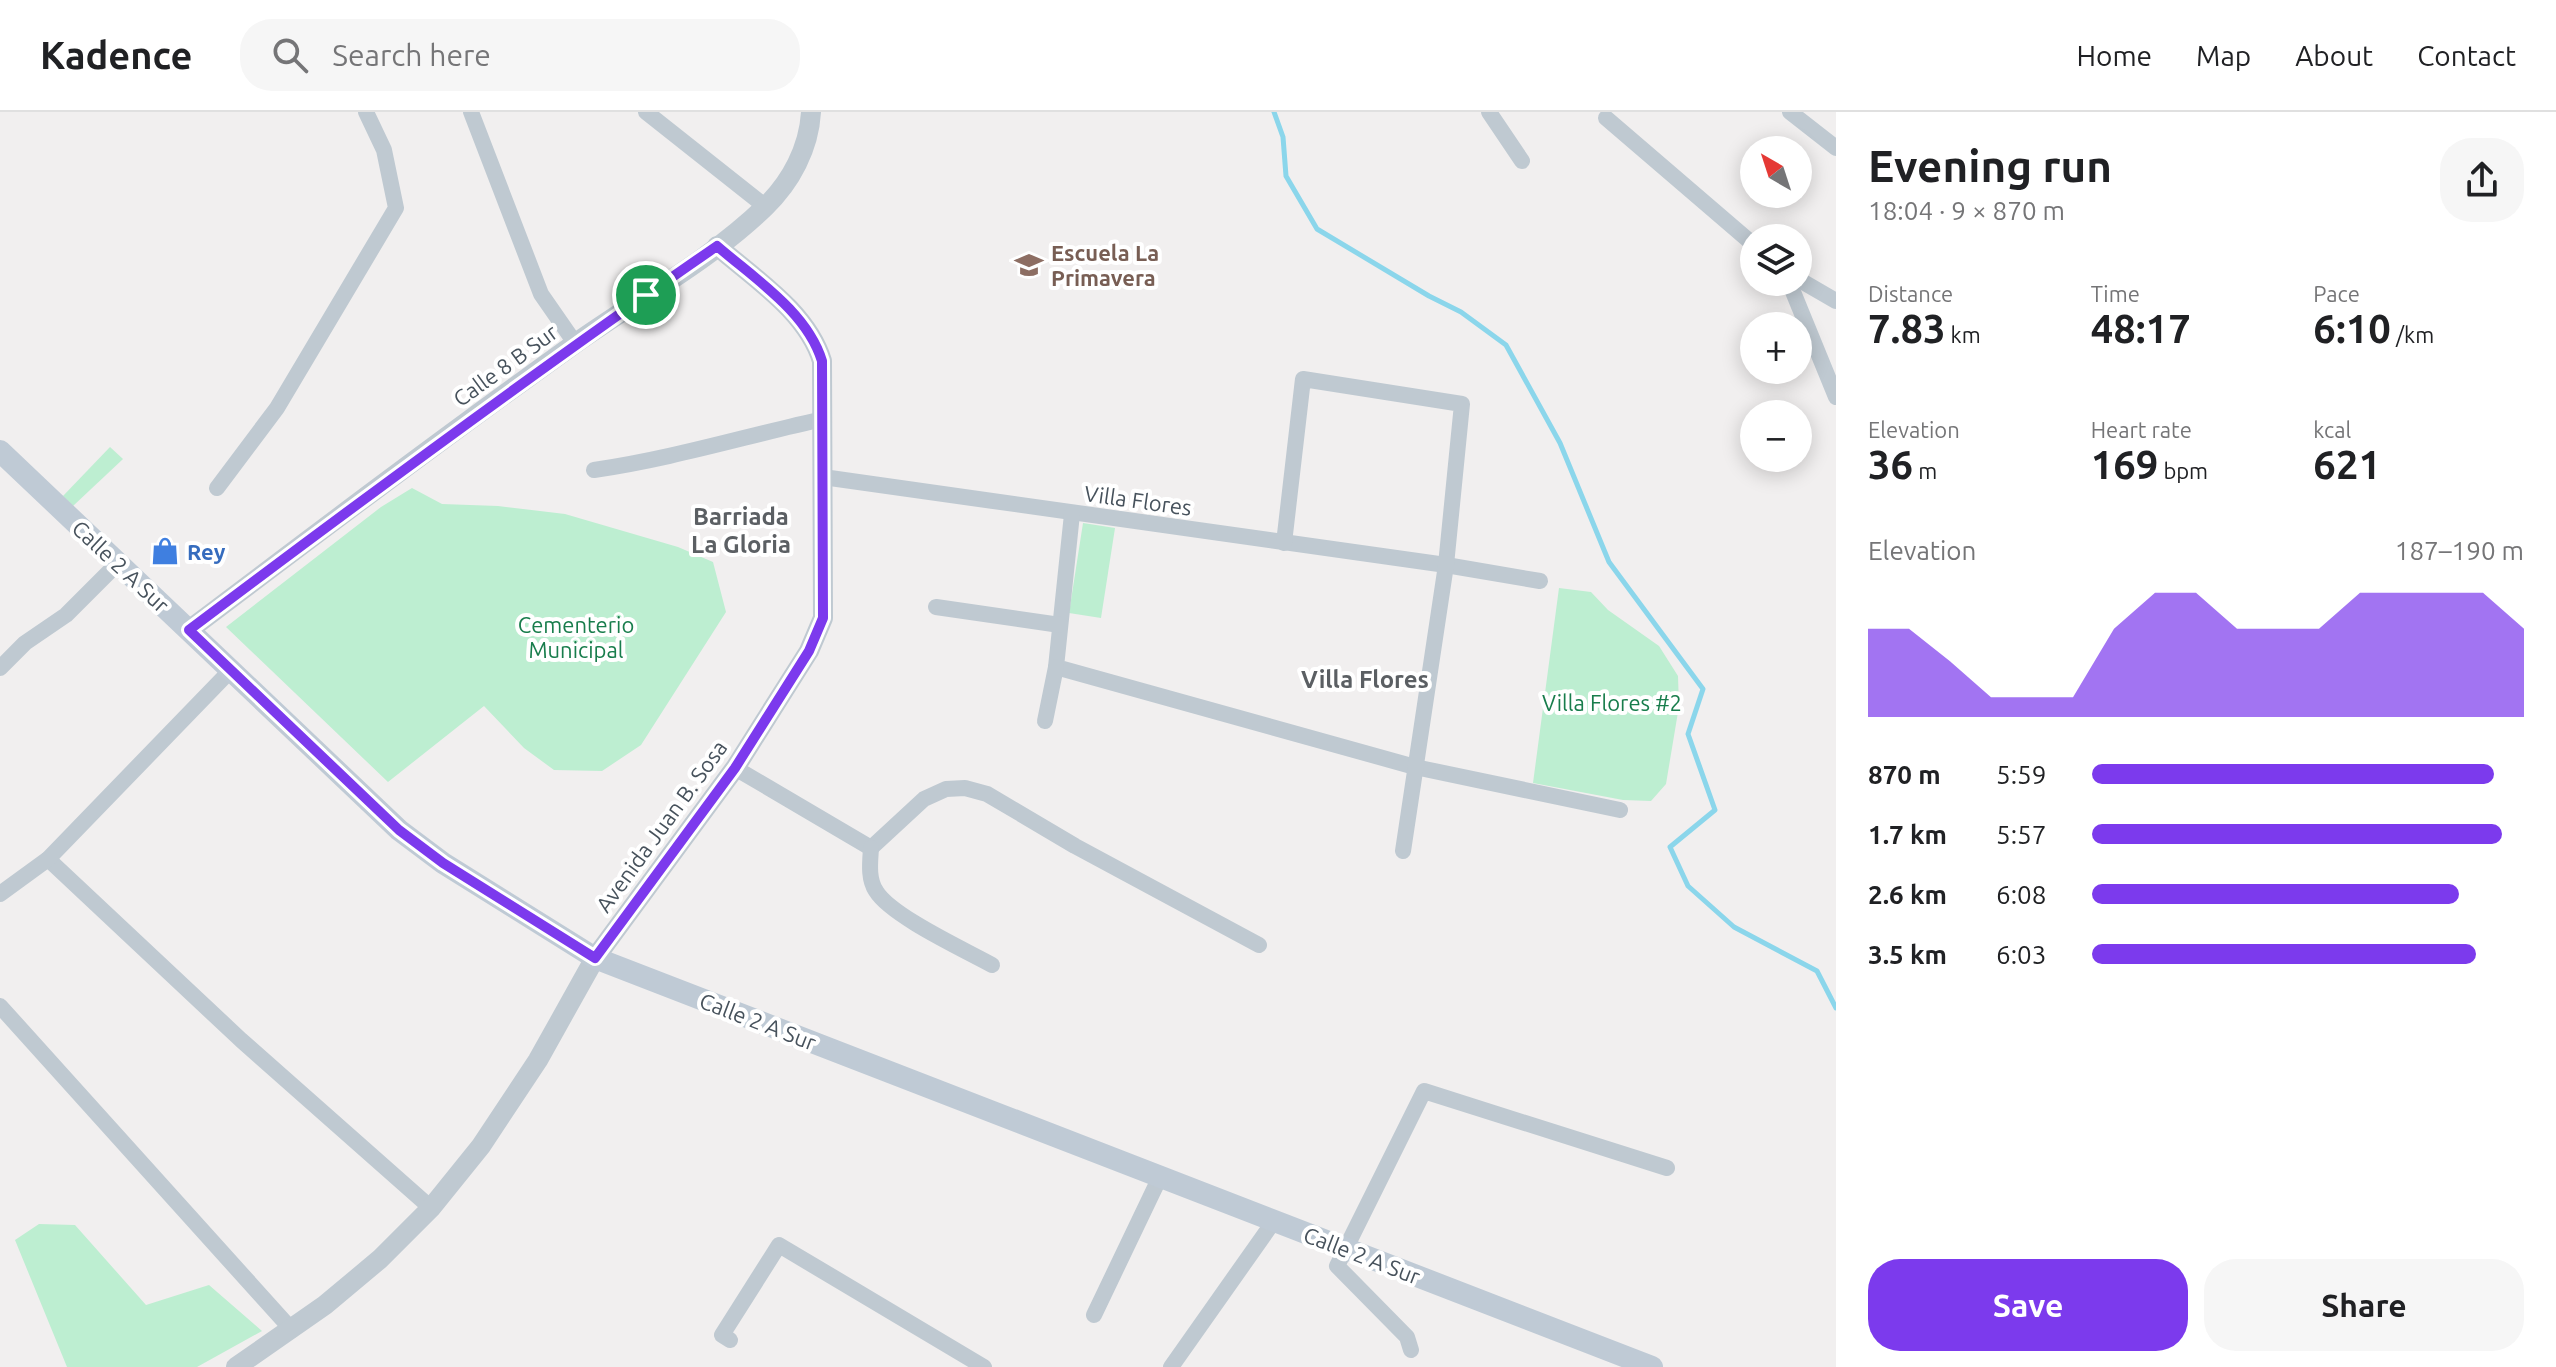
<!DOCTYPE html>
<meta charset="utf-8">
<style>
:root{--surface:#fff;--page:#f6f6f6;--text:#202124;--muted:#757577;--line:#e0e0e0;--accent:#7c3aed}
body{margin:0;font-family:Ubuntu,sans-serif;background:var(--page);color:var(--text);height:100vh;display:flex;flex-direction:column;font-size:30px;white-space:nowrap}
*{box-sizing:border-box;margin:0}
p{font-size:26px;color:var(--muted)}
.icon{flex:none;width:44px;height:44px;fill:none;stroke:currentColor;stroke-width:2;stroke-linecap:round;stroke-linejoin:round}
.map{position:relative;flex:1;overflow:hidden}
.side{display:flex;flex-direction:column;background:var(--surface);width:720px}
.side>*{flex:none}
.needle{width:52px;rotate:321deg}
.buttons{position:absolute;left:1740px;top:24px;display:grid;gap:16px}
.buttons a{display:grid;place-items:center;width:72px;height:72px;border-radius:50%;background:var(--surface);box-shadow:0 4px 20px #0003;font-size:40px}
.pin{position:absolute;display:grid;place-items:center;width:68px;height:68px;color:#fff;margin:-34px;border:4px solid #fff;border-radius:50%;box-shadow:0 2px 8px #0007}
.round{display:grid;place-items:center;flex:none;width:84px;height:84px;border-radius:32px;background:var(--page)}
.head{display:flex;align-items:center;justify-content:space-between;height:136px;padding:0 32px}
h1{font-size:44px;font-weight:700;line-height:60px}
.figures{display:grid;grid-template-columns:repeat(3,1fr);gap:12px;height:136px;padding:8px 32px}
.figures div{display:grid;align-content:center}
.figures b{font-size:40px;font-weight:700}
.figures small{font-size:22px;font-weight:400}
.figures p{font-size:22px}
.chart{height:224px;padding:16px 32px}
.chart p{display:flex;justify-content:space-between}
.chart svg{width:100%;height:144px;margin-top:8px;fill:var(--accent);opacity:.7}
.action{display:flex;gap:16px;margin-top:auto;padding:16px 32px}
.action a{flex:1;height:92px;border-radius:32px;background:var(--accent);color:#fff;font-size:32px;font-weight:700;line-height:92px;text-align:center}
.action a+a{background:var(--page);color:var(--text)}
ul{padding:0 32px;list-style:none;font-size:26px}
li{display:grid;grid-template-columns:128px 96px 1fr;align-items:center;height:60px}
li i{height:20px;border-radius:10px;background:var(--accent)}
header{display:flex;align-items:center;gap:48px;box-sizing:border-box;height:112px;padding:0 40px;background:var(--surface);border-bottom:2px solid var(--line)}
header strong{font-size:38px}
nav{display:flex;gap:44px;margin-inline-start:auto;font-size:28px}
.search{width:560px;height:72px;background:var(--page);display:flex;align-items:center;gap:20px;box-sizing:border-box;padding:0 28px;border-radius:32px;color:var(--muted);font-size:30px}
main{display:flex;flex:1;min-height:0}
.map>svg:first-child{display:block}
.green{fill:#bdeed1}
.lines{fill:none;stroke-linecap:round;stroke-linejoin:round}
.stream{stroke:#8bd6eb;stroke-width:5}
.minor{stroke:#bfc9d1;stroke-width:16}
.tertiary{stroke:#bfc9d1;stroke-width:20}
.secondary{stroke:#bfcad5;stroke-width:22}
.route-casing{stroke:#fff;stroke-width:16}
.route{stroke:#7c3aed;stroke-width:10}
.labels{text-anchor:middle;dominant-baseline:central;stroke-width:8;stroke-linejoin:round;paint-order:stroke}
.education-label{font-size:22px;font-weight:bold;fill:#785e54;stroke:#fff;text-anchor:start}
.street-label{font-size:22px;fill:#47525c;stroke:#fff}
.shop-label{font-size:22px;font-weight:bold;fill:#366cbe;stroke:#fff;text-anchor:start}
.park-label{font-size:22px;fill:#187d4c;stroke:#fff}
.neighbourhood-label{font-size:24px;font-weight:bold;fill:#5b5f63;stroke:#fff}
</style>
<header>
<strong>Kadence</strong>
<div class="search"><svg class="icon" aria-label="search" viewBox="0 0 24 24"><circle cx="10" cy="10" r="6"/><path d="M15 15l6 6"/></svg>Search here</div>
<nav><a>Home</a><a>Map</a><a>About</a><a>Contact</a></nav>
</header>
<main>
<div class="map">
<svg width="1836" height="1255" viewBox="0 0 1836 1255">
<rect width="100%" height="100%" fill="#f1efef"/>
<!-- green -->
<g class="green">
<path d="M110,335L123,347L73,394L63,384Z"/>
<path d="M412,376L442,392L498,394L565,402L678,435L713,450L726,500L641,633L602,659L554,658L524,636L484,594L388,670L226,515L381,395Z"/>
<path d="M1083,411L1115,416L1101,506L1069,501Z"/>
<path d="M1559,476L1591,480L1608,498L1659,534L1678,564L1679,594L1666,672L1651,689L1623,688L1533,671Z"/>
<path d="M39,1112L75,1113L146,1193L209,1173L262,1219L197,1255H67L15,1128Z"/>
</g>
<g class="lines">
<!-- stream -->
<path class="stream" d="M1274,0L1283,25L1286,64L1317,117L1429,184L1461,200L1506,233L1560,331L1609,450L1703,577L1688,622L1715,698L1670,735L1688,774L1734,815L1817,859L1836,896"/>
<!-- minor -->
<g class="minor">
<path d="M471,0L541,182L575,231"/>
<path d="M646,0L766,95"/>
<path d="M1489,0L1522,49"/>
<path d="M1790,0L1836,36"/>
<path d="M1606,6L1754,133"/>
<path d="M1798,167L1836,189"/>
<path d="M1789,170L1836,285"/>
<path d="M594,358C671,347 746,324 823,307"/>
<path d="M823,365L1446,453L1540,469"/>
<path d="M217,376L277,296L396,96L384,38L366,0"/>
<path d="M1072,402L1056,555L1415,655L1620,698"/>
<path d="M1284,431L1303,267L1462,292L1446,453L1403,739"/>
<path d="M936,495L1060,513"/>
<path d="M0,556L25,531L66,503L118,451"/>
<path d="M1045,609L1056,555"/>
<path d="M735,656L871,736L924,687L946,677L965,676L987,682L1075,734L1259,833"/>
<path d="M871,736C870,751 868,767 876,779C891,804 965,838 992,853"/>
<path d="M48,747L241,928L431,1096"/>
<path d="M0,782L48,747L230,559"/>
<path d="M0,894L292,1218"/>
<path d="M1094,1203L1160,1065"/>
<path d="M730,1228L722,1223L779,1133L984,1255"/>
<path d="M1411,1238L1407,1225L1337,1154L1424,979L1667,1056"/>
<path d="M1171,1255L1274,1109"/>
</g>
<!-- tertiary -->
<g class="tertiary">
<path d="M189,518C316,422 443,326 573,233C636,188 708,150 765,95C791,70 809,36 811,0"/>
<path d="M236,1255L325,1193L380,1147L431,1096L481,1034L538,948L595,846L735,656L809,539L823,506L822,249C807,200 755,167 717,134"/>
</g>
<!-- secondary -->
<path class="secondary" d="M0,339L399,718L443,751L595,846L1652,1255"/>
</g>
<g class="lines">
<defs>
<path id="route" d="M717,134C755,167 807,200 822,249L823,506L809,539L735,656L595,846L443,751L399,718L189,518C363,387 537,258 717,134Z"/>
</defs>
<!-- route casing -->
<use href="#route" class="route-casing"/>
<!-- route -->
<use href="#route" class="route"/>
</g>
<!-- icons -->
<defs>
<symbol id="school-bare" viewBox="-9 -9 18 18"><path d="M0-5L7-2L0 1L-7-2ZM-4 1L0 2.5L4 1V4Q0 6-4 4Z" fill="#8d6e63" stroke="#fff" stroke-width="2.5" paint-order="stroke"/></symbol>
<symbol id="shop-bare" viewBox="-9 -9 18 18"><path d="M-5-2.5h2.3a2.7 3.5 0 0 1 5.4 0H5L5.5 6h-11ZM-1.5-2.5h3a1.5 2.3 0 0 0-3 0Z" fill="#3f7fe0" stroke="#fff" stroke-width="2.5" paint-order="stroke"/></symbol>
</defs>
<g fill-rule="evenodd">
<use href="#school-bare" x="1009" y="133" width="40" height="40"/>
<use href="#shop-bare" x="145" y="419" width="40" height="40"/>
</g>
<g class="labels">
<!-- education labels -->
<g class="education-label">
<text x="1051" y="140">Escuela La<tspan x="1051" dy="25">Primavera</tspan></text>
</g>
<!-- street labels -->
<g class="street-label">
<text transform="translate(505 253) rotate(-36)">Calle 8 B Sur</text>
<text transform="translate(1138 388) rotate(8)">Villa Flores</text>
<text transform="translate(121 454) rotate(43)">Calle 2 A Sur</text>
<text transform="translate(661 714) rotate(-54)">Avenida Juan B. Sosa</text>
<text transform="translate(758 909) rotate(21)">Calle 2 A Sur</text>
<text transform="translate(1362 1143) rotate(21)">Calle 2 A Sur</text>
</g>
<!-- shop labels -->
<g class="shop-label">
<text x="187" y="439">Rey</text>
</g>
<!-- park labels -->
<g class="park-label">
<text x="576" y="512">Cementerio<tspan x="576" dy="25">Municipal</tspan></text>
<text x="1612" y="590">Villa Flores #2</text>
</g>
<!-- neighbourhood labels -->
<g class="neighbourhood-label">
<text x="741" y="404">Barriada<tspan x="741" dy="28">La Gloria</tspan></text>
<text x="1365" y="567">Villa Flores</text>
</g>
</g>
</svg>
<div class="buttons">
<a><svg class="needle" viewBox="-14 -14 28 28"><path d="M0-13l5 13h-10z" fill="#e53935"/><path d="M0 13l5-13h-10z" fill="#757577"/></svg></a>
<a><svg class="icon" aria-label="layers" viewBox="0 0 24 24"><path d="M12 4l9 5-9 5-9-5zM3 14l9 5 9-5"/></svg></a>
<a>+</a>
<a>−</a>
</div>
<div class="pin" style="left:646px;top:183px;background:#1e9e55"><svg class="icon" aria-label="arrive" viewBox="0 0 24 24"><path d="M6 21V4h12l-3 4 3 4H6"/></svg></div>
</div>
<section class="side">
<div class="head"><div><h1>Evening run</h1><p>18:04 · 9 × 870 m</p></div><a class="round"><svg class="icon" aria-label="share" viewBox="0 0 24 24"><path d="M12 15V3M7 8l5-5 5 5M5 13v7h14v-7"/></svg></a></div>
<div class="figures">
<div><p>Distance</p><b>7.83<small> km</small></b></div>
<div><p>Time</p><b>48:17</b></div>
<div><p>Pace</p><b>6:10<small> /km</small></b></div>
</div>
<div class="figures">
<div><p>Elevation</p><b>36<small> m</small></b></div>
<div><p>Heart rate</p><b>169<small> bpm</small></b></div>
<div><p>kcal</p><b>621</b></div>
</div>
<div class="chart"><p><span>Elevation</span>187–190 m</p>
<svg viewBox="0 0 160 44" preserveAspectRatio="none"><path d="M0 44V17L10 17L20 27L30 38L40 38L50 38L60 17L70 6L80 6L90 17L100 17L110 17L120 6L130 6L140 6L150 6L160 17V44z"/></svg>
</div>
<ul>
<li><b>870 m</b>5:59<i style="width:93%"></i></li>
<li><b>1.7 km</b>5:57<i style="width:95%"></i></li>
<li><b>2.6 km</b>6:08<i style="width:85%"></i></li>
<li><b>3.5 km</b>6:03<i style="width:89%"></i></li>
</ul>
<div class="action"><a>Save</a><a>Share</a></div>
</section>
</main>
